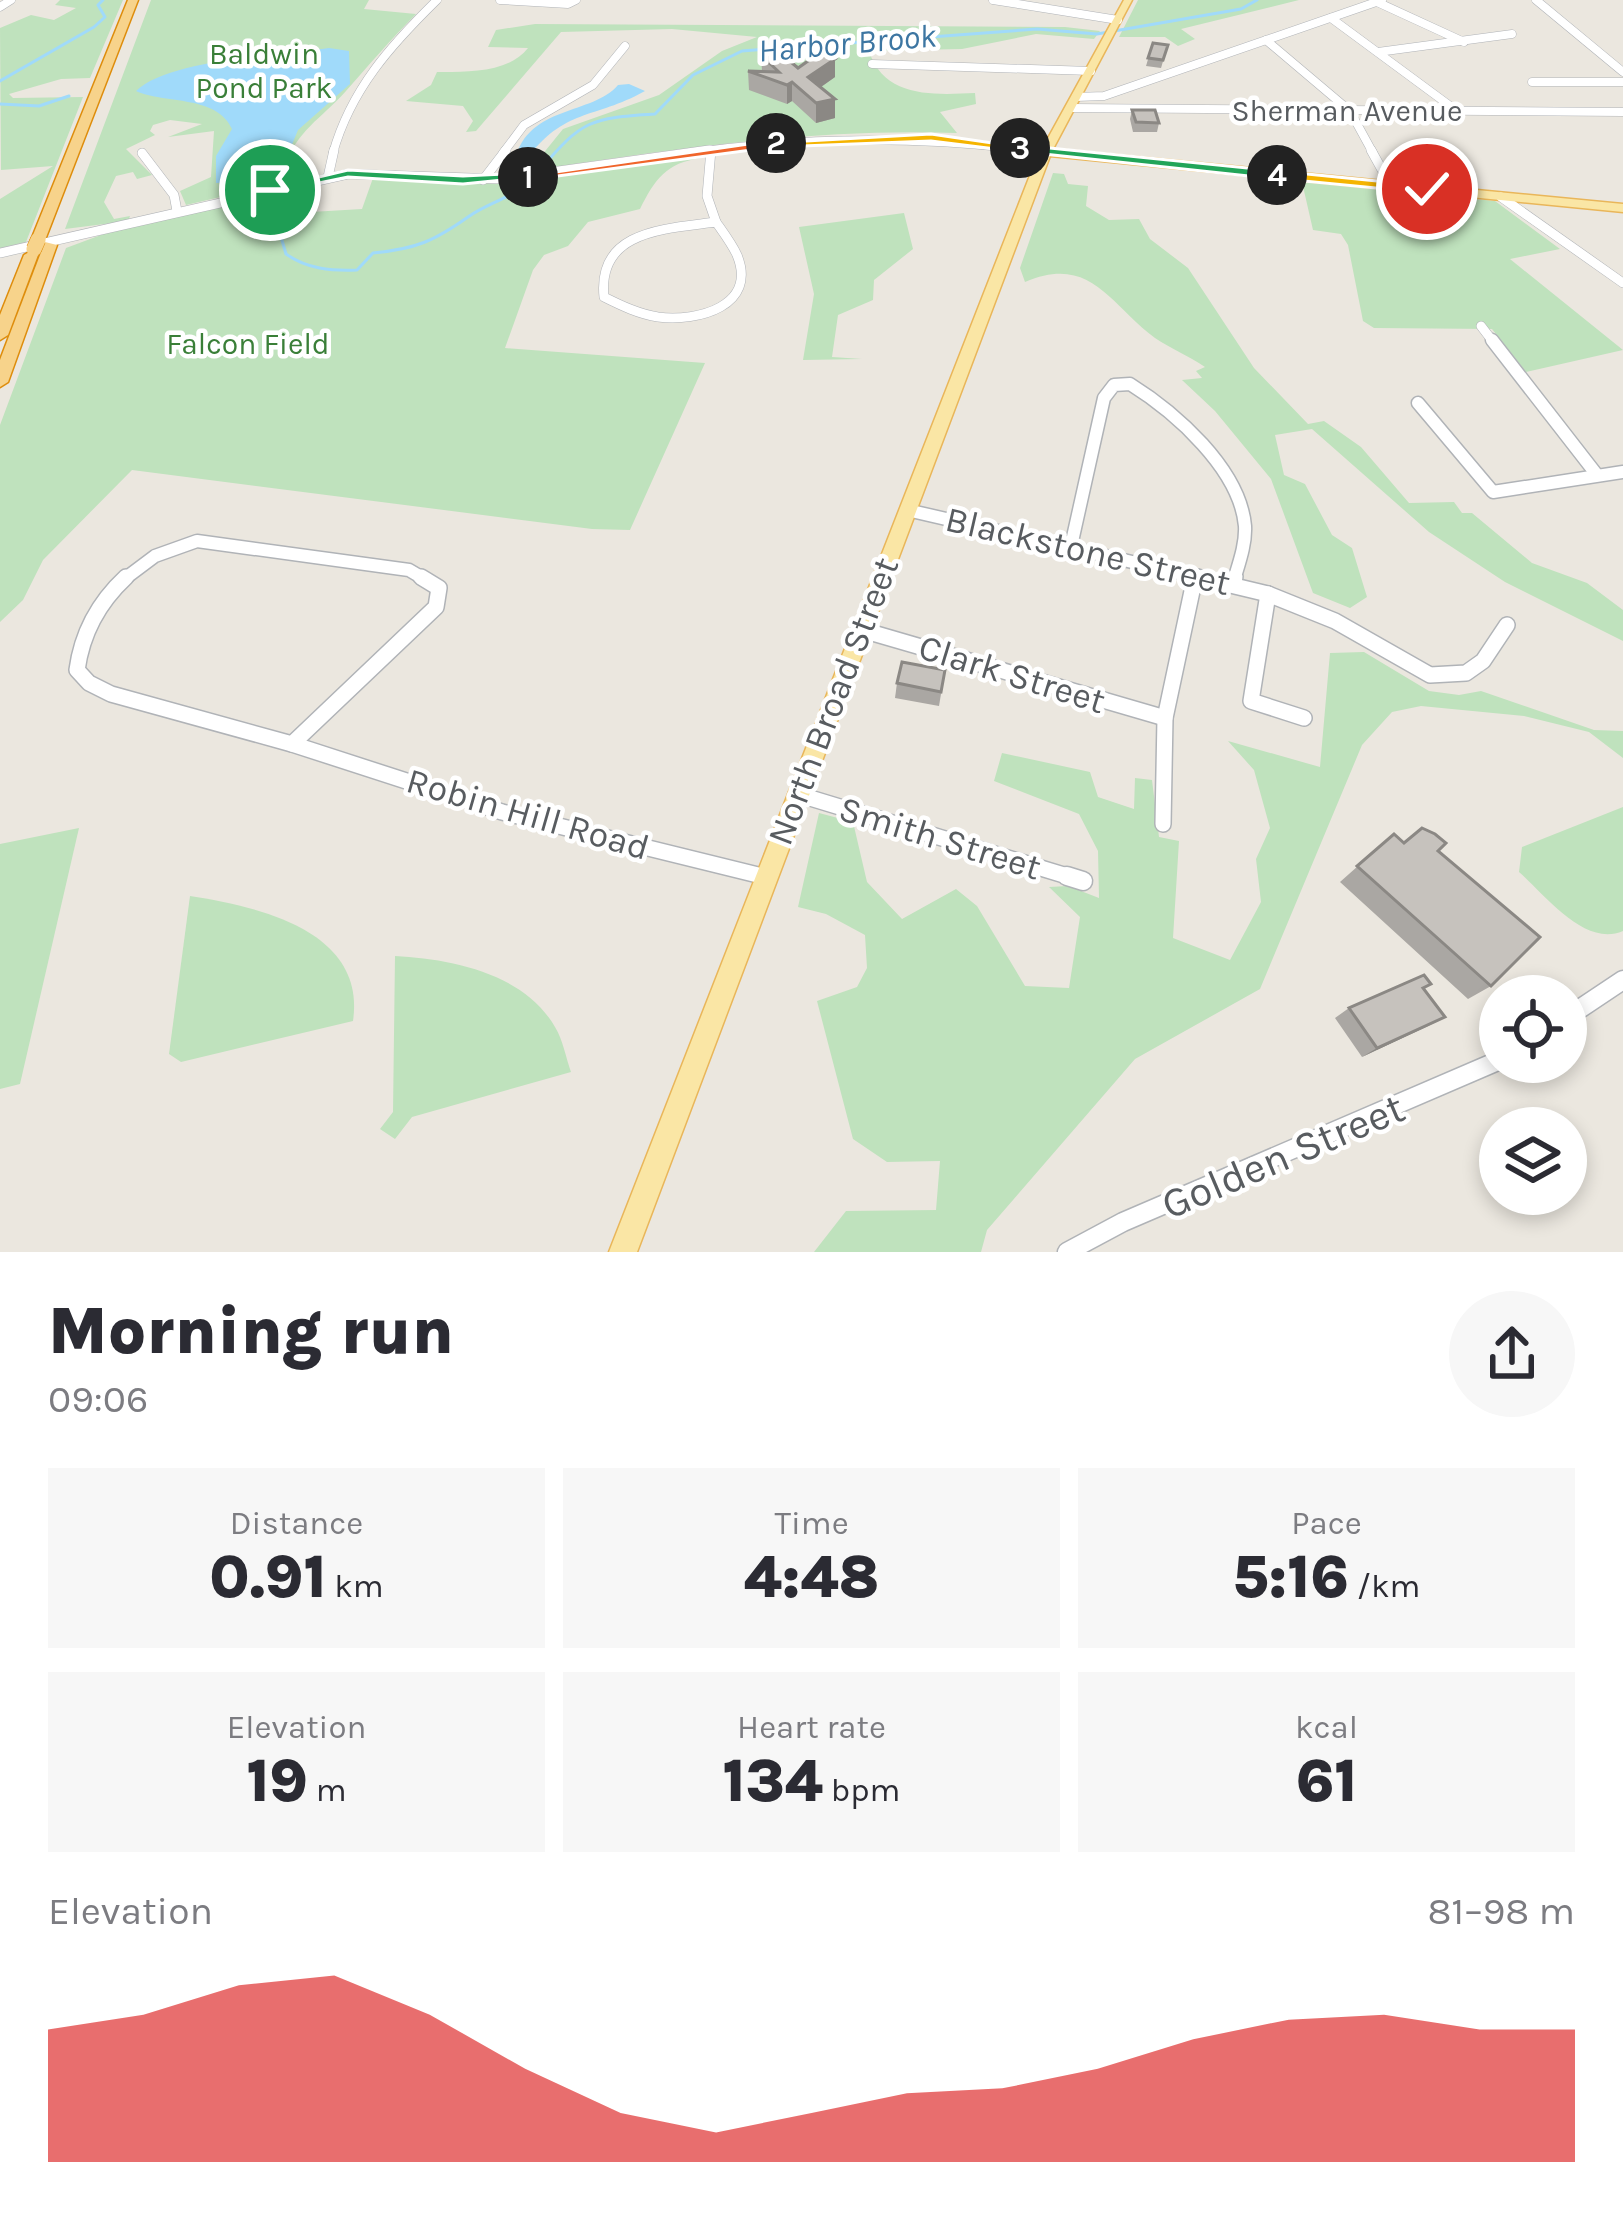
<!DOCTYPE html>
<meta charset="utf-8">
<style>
:root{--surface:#fff;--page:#f7f7f7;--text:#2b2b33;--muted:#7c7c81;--accent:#df3231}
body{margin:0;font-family:Karla,sans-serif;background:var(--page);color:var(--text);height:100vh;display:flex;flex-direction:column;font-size:45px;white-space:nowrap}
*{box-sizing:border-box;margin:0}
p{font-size:39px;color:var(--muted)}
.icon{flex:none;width:66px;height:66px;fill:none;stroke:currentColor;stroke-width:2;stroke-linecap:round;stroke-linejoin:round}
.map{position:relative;height:1252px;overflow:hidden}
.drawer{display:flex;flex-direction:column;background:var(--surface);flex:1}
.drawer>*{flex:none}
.fabs{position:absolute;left:1479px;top:975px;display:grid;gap:24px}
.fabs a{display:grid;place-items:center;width:108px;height:108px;border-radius:50%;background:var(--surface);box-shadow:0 6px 18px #0003;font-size:60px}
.pin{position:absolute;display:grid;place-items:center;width:102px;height:102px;color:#fff;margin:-51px;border:6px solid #fff;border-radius:50%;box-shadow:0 3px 12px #0007}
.km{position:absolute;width:60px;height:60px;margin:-30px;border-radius:50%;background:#222;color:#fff;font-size:33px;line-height:60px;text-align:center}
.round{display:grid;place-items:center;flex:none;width:126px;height:126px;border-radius:63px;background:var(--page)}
.summary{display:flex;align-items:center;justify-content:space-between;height:204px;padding:0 48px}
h1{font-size:66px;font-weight:800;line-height:90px}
.stats{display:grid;grid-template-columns:repeat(3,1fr);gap:18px;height:204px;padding:12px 48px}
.stats div{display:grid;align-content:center;border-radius:0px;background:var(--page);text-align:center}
.stats b{font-size:60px;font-weight:800}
.stats small{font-size:33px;font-weight:400}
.stats p{font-size:33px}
.chart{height:336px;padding:24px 48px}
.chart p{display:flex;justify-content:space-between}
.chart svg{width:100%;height:216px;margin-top:12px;fill:var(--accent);opacity:.7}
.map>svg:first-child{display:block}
.green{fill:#bfe2bd}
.water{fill:#a0dafa}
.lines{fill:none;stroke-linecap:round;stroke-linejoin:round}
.stream{stroke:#a0dafa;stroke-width:3}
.minor-far4-casing{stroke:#b0b3b7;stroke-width:9}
.minor-far3-casing{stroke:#b0b3b7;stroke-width:10}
.minor-far2-casing{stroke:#b0b3b7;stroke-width:15}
.minor-far1-casing{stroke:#b0b3b7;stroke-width:18}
.minor-casing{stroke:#b0b3b7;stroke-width:21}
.major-casing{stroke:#e9b65a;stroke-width:3}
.highway-casing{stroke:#de8d0c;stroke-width:3}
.minor-far4{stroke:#fff;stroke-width:8}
.minor-far3{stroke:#fff;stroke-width:9}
.minor-far2{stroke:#fff;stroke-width:12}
.minor-far1{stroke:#fff;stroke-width:15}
.minor{stroke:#fff;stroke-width:18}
.major{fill:#fae6a5;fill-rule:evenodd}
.highway{fill:#f7d38b;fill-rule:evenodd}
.highway-bridge-casing{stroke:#de8d0c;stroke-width:16;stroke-linecap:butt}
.highway-bridge{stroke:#f7d38b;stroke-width:15}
.wall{fill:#aaa7a3}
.shaded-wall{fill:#8b8884}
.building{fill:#c6c2bd;stroke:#8b8884;stroke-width:3}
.split-1{fill:#22a559;stroke:#fff;stroke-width:3}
.split-2{fill:#f0652b;stroke:#fff;stroke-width:3}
.split-3{fill:#f5b400;stroke:#fff;stroke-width:3}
.split-4{fill:#22a559;stroke:#fff;stroke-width:3}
.split-5{fill:#f5b400;stroke:#fff;stroke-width:3}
.labels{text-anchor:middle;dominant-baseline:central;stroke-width:9;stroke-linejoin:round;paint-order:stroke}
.far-park-label{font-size:30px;fill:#3a7f38;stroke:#fff}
.far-street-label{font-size:30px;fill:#585c60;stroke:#fff}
.far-water-label{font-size:33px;font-style:italic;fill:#3d76a2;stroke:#fff}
.street-label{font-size:36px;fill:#585c60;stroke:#fff}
.near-street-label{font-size:42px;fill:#585c60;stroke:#fff}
</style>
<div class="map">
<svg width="1623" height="1252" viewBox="0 0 1623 1252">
<rect width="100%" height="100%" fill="#ebe7df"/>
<!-- green -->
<g class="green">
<path d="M60,0H123L90,78L61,79L9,94L13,98L83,97L26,242L0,248V199L53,166L1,170L0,28L31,15L54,20L76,8L55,5Z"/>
<path d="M151,0H369L364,9L416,14C391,39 369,65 346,91C320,120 298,129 283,169L320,174L186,205L180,191L211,177L214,131L168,137L202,124L170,120L153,125L150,131L155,135L126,149L152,175L137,179L133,172L116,176L104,202L114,219L130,216L128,221L65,229Z"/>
<path d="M1138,0H1299L1181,29L1195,39L1178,46L1165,37H1119Z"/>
<path d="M535,24L1065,27L1100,31L1094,39L1036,34L962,49L869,51C884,98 933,95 975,93L976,104L940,112L957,133C813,128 672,149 529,171L563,129L659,95L722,51L757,37L672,29L561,32L476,131L466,132L473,121L463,106L406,101L431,85L437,72C467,72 509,73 528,48L488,47L496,30Z"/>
<path d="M689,155L701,158C666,163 655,179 640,209L588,222L568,246L544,255L533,270L505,348L705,363L630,530L592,529L132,470L43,560L23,600L0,622V425L66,248L109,232L305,186L294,213L362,209L373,178L503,184Z"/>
<path d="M1053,173L1064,174L1068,184L1088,186L1086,206L1109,220L1139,219L1150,239L1188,268L1254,368L1308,424L1324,421L1361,447L1409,503L1454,502L1462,513H1472L1532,563L1587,583L1623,610V641L1505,582L1429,532L1312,429L1275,435L1284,475L1305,484L1332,535L1352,548L1367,597L1350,608L1313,593L1271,479L1215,411L1182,380L1202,378L1196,371L1205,367C1189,356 1170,348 1155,338C1109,304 1091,254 1025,282L1020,268Z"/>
<path d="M1302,182L1495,201L1560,249L1510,259L1623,350L1526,372L1492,329L1374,328L1363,321L1348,245L1341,234L1313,230Z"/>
<path d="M904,213L913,249L874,280L873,300L838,315L832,357L862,359L803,360L814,294L799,227Z"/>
<path d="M1364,652L1429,691L1459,695L1481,691L1594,730L1623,731V758L1589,732L1524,716L1421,706L1392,712L1362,745L1260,989L1135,1059L987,1230L981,1252H814L846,1211L936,1210L940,1161L887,1162L853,1139L817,1001L857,987L867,968L865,935L826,914L798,907L819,813L853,822L867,882L902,919L956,889L977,906L1025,986L1069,988L1080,917L1049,887L1068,886L1099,898L1098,851L1079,814L994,781L1002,753L1090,772L1098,797L1134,809L1135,778L1152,780L1159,837L1179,841L1173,938L1230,960L1261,902L1256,859L1270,828L1254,770L1228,741L1320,767L1330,653Z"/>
<path d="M1623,807V931C1585,948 1545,895 1519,872L1522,847Z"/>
<path d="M79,828L20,1084L0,1089V844Z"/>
<path d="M190,896C260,907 366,931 353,1021L181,1062L169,1054Z"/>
<path d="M395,956C451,959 524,973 555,1027C563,1040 566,1058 571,1072L412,1117L395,1139L380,1129L393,1112Z"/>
</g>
<!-- water -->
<g class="water">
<path d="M329,48L349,51L350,84L298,130L279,176L238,186L236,182L216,183V156L232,129C217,95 165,104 136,91C169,59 282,55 329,48Z"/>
<path d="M629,84L645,91C593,120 565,107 525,161L515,160C528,105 593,115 618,85Z"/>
</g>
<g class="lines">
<!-- stream -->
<g class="stream">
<path d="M0,81L94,27L105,17L98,5L103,0"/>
<path d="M0,104L39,106L69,96"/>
<path d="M540,170C582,120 590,118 655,114L693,75L742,51L1037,29L1097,34L1241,9L1257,0"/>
<path d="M264,179L286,254C307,269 331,271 357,270L373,253C416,249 434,241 468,217C491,201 513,199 532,177"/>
</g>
<defs>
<g id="minor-far4">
<path d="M500,0L568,4L576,0"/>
<path d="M993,0L1118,20"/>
<path d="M1536,0L1623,72"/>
<path d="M1377,2L1464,42"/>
<path d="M0,7L11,0"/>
<path d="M1331,18L1457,111"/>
<path d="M1266,40L1350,111L1373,153"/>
<path d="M1378,52L1512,34"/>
<path d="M872,64L1091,71"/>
<path d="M1532,82H1623"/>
<path d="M1076,97L1104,96L1382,0"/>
<path d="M1070,108L1623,112"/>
<path d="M333,153C351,89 391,45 437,0"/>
<path d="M503,153L524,125L593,85L625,46"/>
<path d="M688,153C808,136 926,136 1046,152"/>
</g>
<g id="minor-far3">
<path d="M711,150L707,196L716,222"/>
<path d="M1030,150L1046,152"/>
<path d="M1371,150L1391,186"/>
<path d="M142,153L174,195L177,211"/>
<path d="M328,177L334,150"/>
<path d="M483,180L506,150"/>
<path d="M1501,197L1623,283"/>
<path d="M716,222C723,232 732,244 737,255C758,306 698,322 658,317C639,314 622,306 604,297C597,230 665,229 716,222Z"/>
<path d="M0,253L348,174L502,179L709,150"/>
<path d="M1481,326L1494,343"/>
</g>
<g id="minor-far2">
<path d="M1492,340L1597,475"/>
<path d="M1418,403L1493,492L1623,472"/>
<path d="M907,510L1210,580"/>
<path d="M1071,546L1104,398L1114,385L1130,384C1175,412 1240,469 1245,526C1246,544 1239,563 1234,580"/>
<path d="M123,580L155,556L197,541L409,570L426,580"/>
<path d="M1195,580L1196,575"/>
</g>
<g id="minor-far1">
<path d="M126,577C98,603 82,633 77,670L89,683L111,694L292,744L436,607L439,588L421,577"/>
<path d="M1197,577L1268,594L1335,621L1430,675L1466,673L1483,661L1507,625"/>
<path d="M1233,584L1235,577"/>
<path d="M1268,594L1251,701L1304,718"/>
<path d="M859,629L1165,718"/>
<path d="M292,744L502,812L766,877"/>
<path d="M797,794L1077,879"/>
<path d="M1163,824L1165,718L1195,577"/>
</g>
<g id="minor">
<path d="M1067,876L1083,881"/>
<path d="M1566,1018L1623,980"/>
<path d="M1067,1252L1123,1222L1500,1060"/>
</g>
<path id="major" d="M1124,0H1132L1053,149L1623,204V212L1050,156L637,1252H609L1036,160Z"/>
<g id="highway">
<path d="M128,0H138L45,240L33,243L31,240Z"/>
<path d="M45,242L57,245L8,382L0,387V360Z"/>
<path d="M31,251L38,255L8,335L0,340V315L24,255Z"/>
</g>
</defs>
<!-- minor-far4 casing -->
<use href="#minor-far4" class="minor-far4-casing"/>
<!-- minor-far3 casing -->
<use href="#minor-far3" class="minor-far3-casing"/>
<!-- minor-far2 casing -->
<use href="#minor-far2" class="minor-far2-casing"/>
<!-- minor-far1 casing -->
<use href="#minor-far1" class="minor-far1-casing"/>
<!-- minor casing -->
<use href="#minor" class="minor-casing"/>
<!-- major casing -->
<use href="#major" class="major-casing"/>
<!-- highway casing -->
<use href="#highway" class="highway-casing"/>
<!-- minor-far4 -->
<use href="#minor-far4" class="minor-far4"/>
<!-- minor-far3 -->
<use href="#minor-far3" class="minor-far3"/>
<!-- minor-far2 -->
<use href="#minor-far2" class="minor-far2"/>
<!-- minor-far1 -->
<use href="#minor-far1" class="minor-far1"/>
<!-- minor -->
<use href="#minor" class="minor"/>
<!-- major -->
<use href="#major" class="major"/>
<!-- highway -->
<use href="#highway" class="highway"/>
<defs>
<path id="highway-bridge" d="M34,249L38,240"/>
</defs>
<!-- highway-bridge casing -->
<use href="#highway-bridge" class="highway-bridge-casing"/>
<!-- highway-bridge -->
<use href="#highway-bridge" class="highway-bridge"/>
</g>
<!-- wall -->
<g class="wall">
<path d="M1153,43L1168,45L1161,68L1146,66Z"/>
<path d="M761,55L835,77L821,87L835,118L816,123L792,101L787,104L749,90L748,71H762Z"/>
<path d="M1132,110L1159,123L1157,132H1133L1130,119Z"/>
<path d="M945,670L939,706L895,698L897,683Z"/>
<path d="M1394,834L1404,843L1438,851L1491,986L1468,999L1340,882Z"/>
<path d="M1423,989L1445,1017L1362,1057L1335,1018L1349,1008Z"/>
</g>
<!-- shaded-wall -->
<g class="shaded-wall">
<path d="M835,59V77L808,96V77Z"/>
<path d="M792,82V101L787,104V85Z"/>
<path d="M835,99V118L816,123V103Z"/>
<path d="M1445,1017L1428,1026L1362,1057L1377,1048Z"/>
</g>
<!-- building -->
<g class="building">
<path d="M1153,43L1168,45L1163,60L1148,58Z"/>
<path d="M779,52L798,68L818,54L835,59L808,77L835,99L816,103L792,82L787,85L748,71L779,72L761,55Z"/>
<path d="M1132,110H1155L1159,123L1136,122Z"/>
<path d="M902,662L945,670L941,692L897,683Z"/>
<path d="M1422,828L1435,834L1446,843L1438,851L1540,937L1491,986L1357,866L1394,834L1404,843Z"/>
<path d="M1424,975L1431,984L1423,988L1445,1017L1377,1048L1349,1008Z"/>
</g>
<!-- split-1 -->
<path class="split-1" d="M348,170L463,176L528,173L534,177L463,184L348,177L270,193L264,190Z"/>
<!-- split-2 -->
<path class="split-2" d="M776,140L780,146L528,180L521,177Z"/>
<!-- split-3 -->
<path class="split-3" d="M931,134L1026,148L1020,152L931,141L776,147L770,143Z"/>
<!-- split-4 -->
<path class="split-4" d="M1020,145L1277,171L1283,175L1277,179L1015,151Z"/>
<!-- split-5 -->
<path class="split-5" d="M1277,171L1427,186L1433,189L1427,193L1273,178Z"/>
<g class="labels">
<!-- far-park labels -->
<g class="far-park-label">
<text x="264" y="54">Baldwin<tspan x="264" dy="34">Pond Park</tspan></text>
<text x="248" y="344">Falcon Field</text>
</g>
<!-- far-street labels -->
<g class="far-street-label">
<text x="1347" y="111">Sherman Avenue</text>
</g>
<!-- far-water labels -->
<g class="far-water-label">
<text transform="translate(847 43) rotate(-5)">Harbor Brook</text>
</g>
<!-- street labels -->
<g class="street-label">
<text transform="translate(1088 551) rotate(13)">Blackstone Street</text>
<text transform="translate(1012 674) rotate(17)">Clark Street</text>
<text transform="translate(833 701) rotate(-69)">North Broad Street</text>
<text transform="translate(528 814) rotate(16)">Robin Hill Road</text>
<text transform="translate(940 838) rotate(17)">Smith Street</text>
</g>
<!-- near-street labels -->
<g class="near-street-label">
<text transform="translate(1283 1156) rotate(-23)">Golden Street</text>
</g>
</g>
</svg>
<div class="fabs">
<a><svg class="icon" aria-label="locate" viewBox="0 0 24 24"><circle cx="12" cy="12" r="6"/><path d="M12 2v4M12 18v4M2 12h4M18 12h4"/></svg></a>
<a><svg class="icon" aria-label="layers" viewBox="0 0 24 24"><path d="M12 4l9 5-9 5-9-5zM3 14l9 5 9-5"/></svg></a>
</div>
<div class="pin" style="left:270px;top:190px;background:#1e9e55"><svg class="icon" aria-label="arrive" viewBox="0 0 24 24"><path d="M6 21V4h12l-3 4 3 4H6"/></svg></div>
<div class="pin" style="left:1427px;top:189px;background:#d93025"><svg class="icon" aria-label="check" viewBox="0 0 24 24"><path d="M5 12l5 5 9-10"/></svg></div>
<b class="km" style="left:528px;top:177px">1</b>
<b class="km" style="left:776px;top:143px">2</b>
<b class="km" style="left:1020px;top:148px">3</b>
<b class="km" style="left:1277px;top:175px">4</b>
</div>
<section class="drawer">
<div class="summary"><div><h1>Morning run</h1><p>09:06</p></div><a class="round"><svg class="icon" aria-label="share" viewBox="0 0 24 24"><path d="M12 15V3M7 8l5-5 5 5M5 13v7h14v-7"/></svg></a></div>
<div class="stats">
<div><p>Distance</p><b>0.91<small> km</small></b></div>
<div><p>Time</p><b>4:48</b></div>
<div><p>Pace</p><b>5:16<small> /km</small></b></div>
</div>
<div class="stats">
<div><p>Elevation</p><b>19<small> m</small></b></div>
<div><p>Heart rate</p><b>134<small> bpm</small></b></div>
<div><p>kcal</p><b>61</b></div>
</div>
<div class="chart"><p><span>Elevation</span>81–98 m</p>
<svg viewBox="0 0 160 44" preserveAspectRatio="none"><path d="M0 44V17L10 14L20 8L30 6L40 14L50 25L60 34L70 38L80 34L90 30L100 29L110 25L120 19L130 15L140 14L150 17L160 17V44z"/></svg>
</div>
</section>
